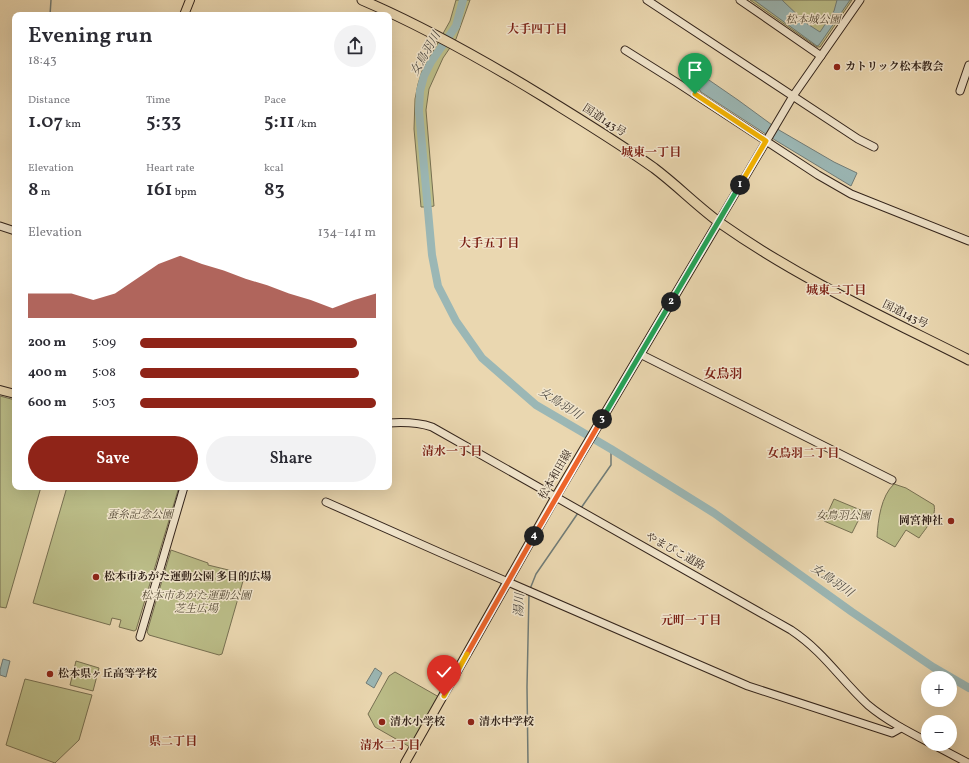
<!DOCTYPE html>
<meta charset="utf-8">
<style>
:root{--surface:#fff;--page:#f2f2f3;--text:#2b2b33;--muted:#7c7c81;--accent:#8f2418}
body{margin:0;font-family:Vollkorn,"Noto Serif JP",serif;background:var(--page);color:var(--text);height:100vh;display:flex;flex-direction:column;font-size:15px;white-space:nowrap}
*{box-sizing:border-box;margin:0}
p{font-size:13px;color:var(--muted)}
.icon{flex:none;width:22px;height:22px;fill:none;stroke:currentColor;stroke-width:2;stroke-linecap:round;stroke-linejoin:round}
.map{position:relative;flex:1;overflow:hidden}
.panel{position:absolute;left:12px;top:12px;width:380px;height:478px;display:flex;flex-direction:column;background:var(--surface);border-radius:8px;box-shadow:0 4px 16px #0002}
.panel>*{flex:none}
.buttons{position:absolute;left:921px;top:671px;display:grid;gap:8px}
.buttons a{display:grid;place-items:center;width:36px;height:36px;border-radius:50%;background:var(--surface);box-shadow:0 4px 16px #0002;font-size:20px}
.pin{position:absolute;display:grid;place-items:center;width:34px;height:34px;color:#fff;margin:-41px -17px;border-radius:50% 50% 50% 0;rotate:-45deg;box-shadow:0 0 4px #0007}
.pin .icon{rotate:45deg}
.km{position:absolute;width:20px;height:20px;margin:-10px;border-radius:50%;background:#222;color:#fff;font-size:11px;line-height:20px;text-align:center}
.round{display:grid;place-items:center;flex:none;width:42px;height:42px;border-radius:21px;background:var(--page)}
.head{display:flex;align-items:center;justify-content:space-between;height:68px;padding:0 16px}
h1{font-size:22px;font-weight:600;line-height:30px}
.stats{display:grid;grid-template-columns:repeat(3,1fr);gap:6px;height:68px;padding:4px 16px}
.stats div{display:grid;align-content:center}
.stats b{font-size:20px;font-weight:600}
.stats small{font-size:11px;font-weight:400}
.stats p{font-size:11px}
.chart{height:112px;padding:8px 16px}
.chart p{display:flex;justify-content:space-between}
.chart svg{width:100%;height:72px;margin-top:4px;fill:var(--accent);opacity:.7}
.action{display:flex;gap:8px;margin-top:auto;padding:8px 16px}
.action a{flex:1;height:46px;border-radius:24px;background:var(--accent);color:#fff;font-size:16px;font-weight:600;line-height:46px;text-align:center}
.action a+a{background:var(--page);color:var(--text)}
ul{padding:0 16px;list-style:none;font-size:13px}
li{display:grid;grid-template-columns:64px 48px 1fr;align-items:center;height:30px}
li i{height:10px;border-radius:5px;background:var(--accent)}
.map>svg:first-child{display:block}
.green{fill:#bbbd88;stroke:#777052}
.water{fill:#9bb7b5;stroke:#717c77}
.lines{fill:none;stroke-linecap:round;stroke-linejoin:round}
.stream{stroke:#717c77;stroke-width:1.5}
.river{stroke:#9bb7b5;stroke-width:8}
.secondary-casing{stroke:#33241b;stroke-width:9}
.primary-casing{stroke:#33241b;stroke-width:10}
.highway-casing{stroke:#33241b;stroke-width:11}
.secondary{stroke:#f1e5cc;stroke-width:7}
.primary{stroke:#ead7b0;stroke-width:8}
.highway{stroke:#ead7b0;stroke-width:9}
.split-1-casing{stroke:#fff;stroke-width:8}
.split-2-casing{stroke:#fff;stroke-width:8}
.split-3-casing{stroke:#fff;stroke-width:8}
.split-4-casing{stroke:#fff;stroke-width:8}
.split-5-casing{stroke:#fff;stroke-width:8}
.split-6-casing{stroke:#fff;stroke-width:8}
.split-1{stroke:#f5b400;stroke-width:5}
.split-2{stroke:#22a559;stroke-width:5}
.split-3{stroke:#22a559;stroke-width:5}
.split-4{stroke:#f0652b;stroke-width:5}
.split-5{stroke:#f0652b;stroke-width:5}
.split-6{stroke:#f5b400;stroke-width:5}
.poi-dot{fill:#8f2418;stroke:#f1e5cc;stroke-width:1.5}
.labels{text-anchor:middle;dominant-baseline:central;stroke-width:3;stroke-linejoin:round;paint-order:stroke}
.park-label{font-size:11px;font-style:italic;fill:#554a36;stroke:#f1e5cc}
.poi-label{font-size:11px;font-weight:bold;fill:#33241b;stroke:#f1e5cc;text-anchor:start}
.street-label{font-size:11px;fill:#33241b;stroke:#f1e5cc}
.neighbourhood-label{font-size:12px;font-weight:bold;fill:#7a1f14;stroke:#f1e5cc}
.water-label{font-size:12px;font-style:italic;fill:#4d4942;stroke:#f1e5cc}
.quarter-label{font-size:13px;font-weight:bold;fill:#7a1f14;stroke:#f1e5cc}
</style>
<div class="map">
<svg width="969" height="763" viewBox="0 0 969 763">
<rect width="100%" height="100%" fill="#ead7b0"/>
<filter id="stains"><feTurbulence type="fractalNoise" baseFrequency=".005" numOctaves="4"/><feColorMatrix values="0 0 0 0 .2 0 0 0 0 .09 0 0 0 0 .02 0 0 0 .5 -.17"/></filter>
<radialGradient id="worn" r=".72"><stop offset=".6" stop-color="#630" stop-opacity="0"/><stop offset="1" stop-color="#630" stop-opacity=".3"/></radialGradient>
<!-- green -->
<g class="green">
<path d="M456,0H461L454,25L446,35L430,61L423,76L418,91L419,121L426,207H421L414,129L415,99L418,84L422,71L450,21Z"/>
<path d="M466,0H470L456,39L443,58L429,89L426,110L434,206L428,207L420,103C422,89 425,75 433,62C438,55 445,48 450,40C459,28 462,14 466,0Z"/>
<path d="M750,0H852L820,47H817Z"/>
<path d="M0,396L15,400V487H41L6,608L0,607Z"/>
<path d="M894,484L906,488L934,505C937,517 925,529 919,538L906,530L895,547L877,537C878,520 881,496 894,484Z"/>
<path d="M67,487H179L136,630L134,631L119,627L121,620L112,618L110,625L33,603Z"/>
<path d="M834,499L863,511L852,533L824,521Z"/>
<path d="M171,550L208,563V565L245,574L222,654L219,655L149,635L147,632Z"/>
<path d="M76,661L99,668L93,691L70,685Z"/>
<path d="M395,672L439,697L410,747L375,727L368,714L389,676Z"/>
<path d="M25,679L92,695L79,740L55,763L6,745Z"/>
</g>
<!-- water -->
<g class="water">
<path d="M754,0H782L806,23L820,32L834,11L837,0H850L819,45L817,46Z"/>
<path d="M693,69L738,100L779,130L834,162L857,173L851,186L775,140L701,92L699,89L705,81L701,78L694,86L685,80Z"/>
<path d="M3,659L10,661L6,677L0,675V670Z"/>
<path d="M375,668L382,673L374,688L366,683Z"/>
</g>
<g class="lines">
<!-- stream -->
<g class="stream">
<path d="M50,15L51,0"/>
<path d="M581,508L611,465V449"/>
<path d="M530,589L536,574L578,513"/>
<path d="M528,763L527,687L529,593"/>
</g>
<!-- river -->
<path class="river" d="M463,0L456,26L431,62L424,76L420,91L419,111L432,255L438,286L456,321L482,358L536,405L611,449L714,513L852,612L933,667L969,688"/>
<defs>
<g id="secondary">
<path d="M647,0L858,139L874,147"/>
<path d="M740,0L821,56"/>
<path d="M625,50L676,82L818,175L851,194L969,241"/>
<path d="M960,91L969,65"/>
<path d="M719,221L793,96L860,0"/>
<path d="M0,226L15,231"/>
<path d="M640,354L892,480"/>
<path d="M389,423C404,422 417,422 432,427L791,630C824,652 840,679 868,705C886,720 907,731 928,742"/>
<path d="M326,502L441,553L748,686L892,733L901,728"/>
<path d="M140,637L184,487"/>
<path d="M932,744L968,763"/>
</g>
<g id="primary">
<path d="M184,15L190,0"/>
<path d="M0,390L15,394"/>
<path d="M405,763L555,498L719,221"/>
</g>
<path id="highway" d="M362,0C425,27 485,61 544,97C581,120 619,143 654,168C678,186 699,208 723,225C800,279 886,318 969,360"/>
</defs>
<!-- secondary casing -->
<use href="#secondary" class="secondary-casing"/>
<!-- primary casing -->
<use href="#primary" class="primary-casing"/>
<!-- highway casing -->
<use href="#highway" class="highway-casing"/>
<!-- secondary -->
<use href="#secondary" class="secondary"/>
<!-- primary -->
<use href="#primary" class="primary"/>
<!-- highway -->
<use href="#highway" class="highway"/>
</g>
<g class="lines">
<defs>
<path id="split-1" d="M695,94L766,141L740,185"/>
<path id="split-2" d="M671,302L740,185"/>
<path id="split-3" d="M602,419L671,302"/>
<path id="split-4" d="M534,536L602,419"/>
<path id="split-5" d="M467,654L534,536"/>
<path id="split-6" d="M444,696L467,654"/>
</defs>
<!-- split-1 casing -->
<use href="#split-1" class="split-1-casing"/>
<!-- split-2 casing -->
<use href="#split-2" class="split-2-casing"/>
<!-- split-3 casing -->
<use href="#split-3" class="split-3-casing"/>
<!-- split-4 casing -->
<use href="#split-4" class="split-4-casing"/>
<!-- split-5 casing -->
<use href="#split-5" class="split-5-casing"/>
<!-- split-6 casing -->
<use href="#split-6" class="split-6-casing"/>
<!-- split-1 -->
<use href="#split-1" class="split-1"/>
<!-- split-2 -->
<use href="#split-2" class="split-2"/>
<!-- split-3 -->
<use href="#split-3" class="split-3"/>
<!-- split-4 -->
<use href="#split-4" class="split-4"/>
<!-- split-5 -->
<use href="#split-5" class="split-5"/>
<!-- split-6 -->
<use href="#split-6" class="split-6"/>
</g>
<!-- markers -->
<g class="poi-dot">
<circle cx="837" cy="67" r="4"/>
<circle cx="951" cy="521" r="4"/>
<circle cx="96" cy="577" r="4"/>
<circle cx="50" cy="674" r="4"/>
<circle cx="382" cy="722" r="4"/>
<circle cx="471" cy="722" r="4"/>
</g>
<g class="labels">
<!-- park labels -->
<g class="park-label">
<text x="813" y="20">松本城公園</text>
<text x="140" y="515">蚕糸記念公園</text>
<text x="843" y="516">女鳥羽公園</text>
<text x="196" y="596">松本市あがた運動公園<tspan x="196" dy="13">芝生広場</tspan></text>
</g>
<!-- poi labels -->
<g class="poi-label">
<text x="845" y="67">カトリック松本教会</text>
<text x="943" y="521" text-anchor="end">岡宮神社</text>
<text x="104" y="577">松本市あがた運動公園 多目的広場</text>
<text x="58" y="674">松本県ヶ丘高等学校</text>
<text x="390" y="722">清水小学校</text>
<text x="479" y="722">清水中学校</text>
</g>
<!-- street labels -->
<g class="street-label">
<text transform="translate(604 121) rotate(33)">国道143号</text>
<text transform="translate(905 315) rotate(26)">国道143号</text>
<text transform="translate(556 475) rotate(-60)">松本和田線</text>
<text transform="translate(675 552) rotate(29)">やまびこ道路</text>
</g>
<!-- neighbourhood labels -->
<g class="neighbourhood-label">
<text x="537" y="30">大手四丁目</text>
<text x="651" y="153">城東一丁目</text>
<text x="489" y="244">大手五丁目</text>
<text x="836" y="291">城東二丁目</text>
<text x="452" y="452">清水一丁目</text>
<text x="803" y="454">女鳥羽二丁目</text>
<text x="691" y="621">元町一丁目</text>
<text x="173" y="742">県二丁目</text>
<text x="390" y="746">清水二丁目</text>
</g>
<!-- water labels -->
<g class="water-label">
<text transform="translate(426 54) rotate(-60)">女鳥羽川</text>
<text transform="translate(560 404) rotate(33)">女鳥羽川</text>
<text transform="translate(832 581) rotate(35)">女鳥羽川</text>
<text transform="translate(520 605) rotate(-87)">湯川</text>
</g>
<!-- quarter labels -->
<g class="quarter-label">
<text x="723" y="375">女鳥羽</text>
</g>
</g>
<rect width="100%" height="100%" filter="url(#stains)"/>
<rect width="100%" height="100%" fill="url(#worn)"/>
</svg>
<div class="buttons">
<a>+</a>
<a>−</a>
</div>
<div class="pin" style="left:695px;top:94px;background:#1e9e55"><svg class="icon" aria-label="arrive" viewBox="0 0 24 24"><path d="M6 21V4h12l-3 4 3 4H6"/></svg></div>
<div class="pin" style="left:444px;top:696px;background:#d93025"><svg class="icon" aria-label="check" viewBox="0 0 24 24"><path d="M5 12l5 5 9-10"/></svg></div>
<b class="km" style="left:740px;top:185px">1</b>
<b class="km" style="left:671px;top:302px">2</b>
<b class="km" style="left:602px;top:419px">3</b>
<b class="km" style="left:534px;top:536px">4</b>
<section class="panel">
<div class="head"><div><h1>Evening run</h1><p>18:43</p></div><a class="round"><svg class="icon" aria-label="share" viewBox="0 0 24 24"><path d="M12 15V3M7 8l5-5 5 5M5 13v7h14v-7"/></svg></a></div>
<div class="stats">
<div><p>Distance</p><b>1.07<small> km</small></b></div>
<div><p>Time</p><b>5:33</b></div>
<div><p>Pace</p><b>5:11<small> /km</small></b></div>
</div>
<div class="stats">
<div><p>Elevation</p><b>8<small> m</small></b></div>
<div><p>Heart rate</p><b>161<small> bpm</small></b></div>
<div><p>kcal</p><b>83</b></div>
</div>
<div class="chart"><p><span>Elevation</span>134–141 m</p>
<svg viewBox="0 0 160 44" preserveAspectRatio="none"><path d="M0 44V29L10 29L20 29L30 33L40 29L50 20L60 11L70 6L80 11L90 15L100 20L110 24L120 29L130 33L140 38L150 33L160 29V44z"/></svg>
</div>
<ul>
<li><b>200 m</b>5:09<i style="width:92%"></i></li>
<li><b>400 m</b>5:08<i style="width:93%"></i></li>
<li><b>600 m</b>5:03<i style="width:100%"></i></li>
</ul>
<div class="action"><a>Save</a><a>Share</a></div>
</section>
</div>
